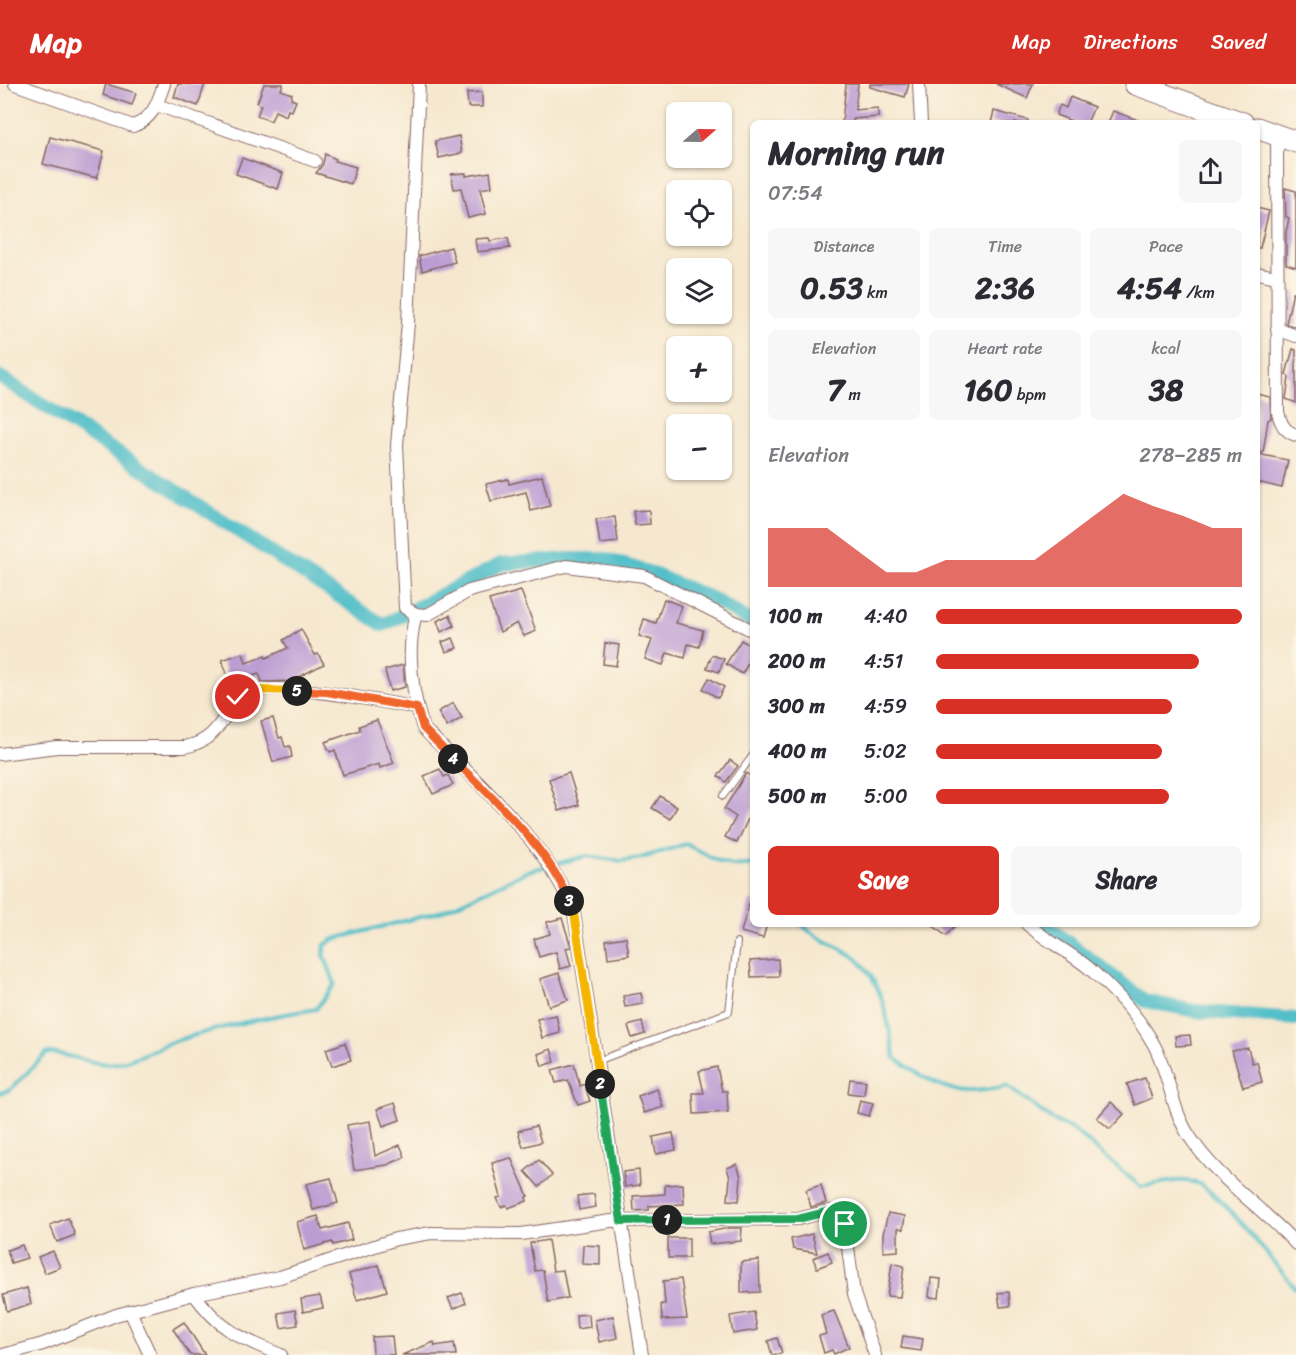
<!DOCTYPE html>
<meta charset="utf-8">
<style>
:root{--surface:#fff;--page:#f7f7f7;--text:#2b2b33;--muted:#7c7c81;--accent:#d93025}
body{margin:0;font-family:Sriracha,sans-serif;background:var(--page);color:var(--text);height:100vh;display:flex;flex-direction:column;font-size:22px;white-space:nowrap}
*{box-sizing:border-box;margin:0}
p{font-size:20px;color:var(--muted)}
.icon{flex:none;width:33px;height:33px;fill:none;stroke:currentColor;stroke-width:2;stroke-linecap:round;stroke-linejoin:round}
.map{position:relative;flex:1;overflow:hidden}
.side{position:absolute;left:750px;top:36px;width:510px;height:807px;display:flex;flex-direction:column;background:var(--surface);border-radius:9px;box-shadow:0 2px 4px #0004}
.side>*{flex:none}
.needle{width:39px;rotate:70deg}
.tools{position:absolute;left:666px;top:18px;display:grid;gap:12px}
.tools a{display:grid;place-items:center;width:66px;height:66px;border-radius:9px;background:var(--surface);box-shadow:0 2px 4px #0004;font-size:30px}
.pin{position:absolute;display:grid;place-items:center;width:51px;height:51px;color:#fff;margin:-26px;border:3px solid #fff;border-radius:50%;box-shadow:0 2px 6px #0007}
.km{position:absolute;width:30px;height:30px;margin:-15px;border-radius:50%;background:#222;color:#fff;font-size:16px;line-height:30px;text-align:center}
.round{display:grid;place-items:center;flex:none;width:63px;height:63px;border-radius:9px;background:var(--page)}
.headline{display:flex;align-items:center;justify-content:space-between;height:102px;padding:0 18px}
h1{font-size:33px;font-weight:700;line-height:45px}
.stats{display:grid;grid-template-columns:repeat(3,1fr);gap:9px;height:102px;padding:6px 18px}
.stats div{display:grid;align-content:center;border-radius:9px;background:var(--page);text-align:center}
.stats b{font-size:30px;font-weight:700}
.stats small{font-size:16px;font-weight:400}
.stats p{font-size:16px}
.chart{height:168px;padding:12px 18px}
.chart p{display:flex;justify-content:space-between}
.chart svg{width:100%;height:108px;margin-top:6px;fill:var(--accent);opacity:.7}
.action{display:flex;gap:12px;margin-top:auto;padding:12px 18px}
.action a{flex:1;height:69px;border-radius:9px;background:var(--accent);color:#fff;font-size:24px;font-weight:700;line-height:69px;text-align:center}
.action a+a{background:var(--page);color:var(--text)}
ul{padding:0 18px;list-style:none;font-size:20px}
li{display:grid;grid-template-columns:96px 72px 1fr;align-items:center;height:45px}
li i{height:15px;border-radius:8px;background:var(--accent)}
header{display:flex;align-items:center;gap:36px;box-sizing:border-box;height:84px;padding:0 30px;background:var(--accent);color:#fff}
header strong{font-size:28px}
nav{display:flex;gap:33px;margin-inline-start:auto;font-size:21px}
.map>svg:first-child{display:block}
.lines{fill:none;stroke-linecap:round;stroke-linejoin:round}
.stream{stroke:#52bfc9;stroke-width:4}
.canal{stroke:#52bfc9;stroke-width:14}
.building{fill:#bc9dd3}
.service-casing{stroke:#866564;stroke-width:8}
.minor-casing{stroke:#866564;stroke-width:14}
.trunk-casing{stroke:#866564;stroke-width:23}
.service{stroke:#fff;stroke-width:6}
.minor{stroke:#fff;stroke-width:12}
.trunk{stroke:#fff;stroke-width:21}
.split-1-casing{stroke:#fff;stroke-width:12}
.split-2-casing{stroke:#fff;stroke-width:12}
.split-3-casing{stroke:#fff;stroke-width:12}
.split-4-casing{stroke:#fff;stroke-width:12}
.split-5-casing{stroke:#fff;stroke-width:12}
.split-6-casing{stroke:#fff;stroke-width:12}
.split-1{stroke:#22a559;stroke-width:8}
.split-2{stroke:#22a559;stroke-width:8}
.split-3{stroke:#f5b400;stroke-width:8}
.split-4{stroke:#f0652b;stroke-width:8}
.split-5{stroke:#f0652b;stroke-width:8}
.split-6{stroke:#f5b400;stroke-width:8}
</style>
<header>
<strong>Map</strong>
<nav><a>Map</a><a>Directions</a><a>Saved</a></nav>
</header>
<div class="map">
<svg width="1296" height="1271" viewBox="0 0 1296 1271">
<rect width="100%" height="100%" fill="#fcf5e5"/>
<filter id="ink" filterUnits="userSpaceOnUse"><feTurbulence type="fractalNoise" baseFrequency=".0167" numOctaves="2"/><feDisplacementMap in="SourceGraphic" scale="12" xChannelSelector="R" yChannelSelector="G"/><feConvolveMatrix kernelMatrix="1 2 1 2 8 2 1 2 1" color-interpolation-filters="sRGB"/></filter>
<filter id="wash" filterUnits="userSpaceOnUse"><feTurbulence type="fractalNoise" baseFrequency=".008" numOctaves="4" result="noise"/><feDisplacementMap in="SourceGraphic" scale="24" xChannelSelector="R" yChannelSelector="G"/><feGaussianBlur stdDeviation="1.35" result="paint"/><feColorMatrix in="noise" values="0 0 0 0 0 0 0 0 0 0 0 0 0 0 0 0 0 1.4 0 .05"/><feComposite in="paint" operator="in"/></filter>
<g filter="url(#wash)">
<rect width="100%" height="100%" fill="#f6e8cf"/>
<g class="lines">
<!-- stream -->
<g class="stream">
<path d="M801,840C820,859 841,861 857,875C884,899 888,941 895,974C939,1004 953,1014 1007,1002L1051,1035L1075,1047L1141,1103C1159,1100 1180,1093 1197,1099C1220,1108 1277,1183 1296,1205"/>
<path d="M0,1009L10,1006L47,969C72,969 92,983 118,979C138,975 158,962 178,956C224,942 269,932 316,925L335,900L324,871L325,861L334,855L443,827L528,787L587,772L621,777L641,774L686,760C708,772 727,786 753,780"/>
</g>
<!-- canal -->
<g class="canal">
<path d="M0,293L383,541L501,480L569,475H605L648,488L713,515L753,539"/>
<path d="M1044,840L1145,917L1195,927L1296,935"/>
</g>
</g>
<g id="blocks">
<!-- building -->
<g class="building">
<path d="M106,0L136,9L132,21L103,11Z"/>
<path d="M178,0H205L198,22L174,13Z"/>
<path d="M264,0H283L281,6L292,10L291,15L296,17L292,27L288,26L286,32L275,27L271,37L257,32L261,21L257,19Z"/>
<path d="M846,0H858L855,26L878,24V33L853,35L854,39H842Z"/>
<path d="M870,0H909L905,13L870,3Z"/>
<path d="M996,0H1033L1027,14Z"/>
<path d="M482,8V23H468L467,9Z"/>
<path d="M1070,13L1094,23L1087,39H1077L1056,31L1060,21L1066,24Z"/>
<path d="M994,27L1028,36V39H991Z"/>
<path d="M1113,27L1143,38V39H1108Z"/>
<path d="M459,52L462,69L439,74L435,57Z"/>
<path d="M50,53L104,67L97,94L43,80Z"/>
<path d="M325,70L336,75L335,77L356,83L351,100L316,89L323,80Z"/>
<path d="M242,74L283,89L278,105L236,90Z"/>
<path d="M490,88L492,103L480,105L486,130L468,134L461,104L454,105L451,90L466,89V92Z"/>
<path d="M1285,104L1296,107V183L1286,180V148L1289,134L1286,133Z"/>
<path d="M1257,124L1269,127L1260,164H1257Z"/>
<path d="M489,154L490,157L508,154L510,164L477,168L475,155Z"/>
<path d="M451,163L455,178L422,187L419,172Z"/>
<path d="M1293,208H1296V243L1286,240Z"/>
<path d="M1293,265L1296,266V319L1286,315L1289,293L1286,290Z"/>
<path d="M1257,310L1270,313L1271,334L1268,336L1263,369H1257Z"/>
<path d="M1257,370L1288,376L1282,404L1257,398Z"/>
<path d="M542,392L550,422L531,427L526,408L491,417L486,400L508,395L509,400Z"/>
<path d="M649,426L650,440L635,441L633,427Z"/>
<path d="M615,433L618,458L600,460L596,435Z"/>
<path d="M521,507L536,547L524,552L517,539L500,548L489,516Z"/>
<path d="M664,515L682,522L676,539L703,546L699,563L688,560L685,574L667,569L663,581L645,575L652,556L639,552L644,535L656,539Z"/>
<path d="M450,531L454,542L441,548L437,537Z"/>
<path d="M301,545L315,571L318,570L324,580L291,597L262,598L259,590L230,599L222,576L243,569L246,579L265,572L266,574L288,564L283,556Z"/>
<path d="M453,554L457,564L446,568L442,558Z"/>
<path d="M741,556L753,563V571L742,590L726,580Z"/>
<path d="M605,559L619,561L616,582L603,580Z"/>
<path d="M712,571L724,575L719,588L707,584Z"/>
<path d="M403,581L405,603L390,607L385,586Z"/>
<path d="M709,594L724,603L718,614L703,605Z"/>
<path d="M453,619L462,634L447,643L438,628Z"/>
<path d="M273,634L279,654L282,653L285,663L290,662L292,673L273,678L261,637Z"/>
<path d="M377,636L394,679L380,684L379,680L343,691L335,666L330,668L325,658L360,646L359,642Z"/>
<path d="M730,676L738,682L726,698L718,692Z"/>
<path d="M440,685L444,693L448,691L453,701L433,710L424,692Z"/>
<path d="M569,689L579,721L559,727L549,695Z"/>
<path d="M746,689L753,694V724L737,759L725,753L736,733L724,725Z"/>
<path d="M660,712L677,723L670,735L652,724Z"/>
<path d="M750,817H753V840H767L763,854L741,848Z"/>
<path d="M562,834L571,863L566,864L571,882L560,885L556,868L539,873L534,855L550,850L547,838Z"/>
<path d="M931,840H956L946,852Z"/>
<path d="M626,853L629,871L608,874L606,856Z"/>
<path d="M778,875L779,892L751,893L750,877Z"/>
<path d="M559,889L568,916L549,922L540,895Z"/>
<path d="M641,909L643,920L625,923L623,912Z"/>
<path d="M556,931L560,949L542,954L537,935Z"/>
<path d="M642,938L645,950L632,954L628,942Z"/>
<path d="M1190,951L1191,961L1176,962L1175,952Z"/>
<path d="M345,959L351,976L332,982L326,965Z"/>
<path d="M1248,964L1252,979L1257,978L1262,998L1243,1003L1232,967Z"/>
<path d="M551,965L555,978L542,982L538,970Z"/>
<path d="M574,980L580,1002L584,1000L590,1017L578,1021L568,996L556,999L552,986Z"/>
<path d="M717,983L722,1007H727L728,1028L694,1030L693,1009H704L699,987Z"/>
<path d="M1145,994L1152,1014L1135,1021L1127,1000Z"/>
<path d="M850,995L866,997L864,1011L848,1009Z"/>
<path d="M657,1005L663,1023L644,1029L638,1012Z"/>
<path d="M860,1016L873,1019L869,1032L857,1029Z"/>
<path d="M1111,1018L1124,1030L1110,1045L1097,1034Z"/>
<path d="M395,1019L400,1036L383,1042L377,1025Z"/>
<path d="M370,1037L375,1072L400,1061L405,1073L387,1081L354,1086L347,1041Z"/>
<path d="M536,1042L541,1058L523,1063L518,1047Z"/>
<path d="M673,1049L676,1066L656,1070L653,1053Z"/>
<path d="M511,1074L528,1112L526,1113L527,1117L508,1124L507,1121L501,1123L497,1114L501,1113L492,1079Z"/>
<path d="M539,1076L552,1091L539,1103L525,1087Z"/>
<path d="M737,1080L741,1093L739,1117L728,1116L730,1094L727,1084Z"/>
<path d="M639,1086L640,1101L625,1103L623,1088Z"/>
<path d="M331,1094L338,1119L313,1126L306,1100Z"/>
<path d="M683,1100L684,1120L649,1122V1126L634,1127L633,1112L665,1110V1101Z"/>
<path d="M821,1101L826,1119L811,1123L806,1106Z"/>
<path d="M594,1110L596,1123L579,1126L577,1112Z"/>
<path d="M888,1129L905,1132L903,1145L898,1144V1167L883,1168V1150Z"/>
<path d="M318,1132L322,1146L348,1139L352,1156L333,1161L332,1158L304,1166L297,1138Z"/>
<path d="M68,1134L75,1151L57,1158L50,1141Z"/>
<path d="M729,1144H742L741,1157L710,1160L708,1148Z"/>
<path d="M812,1150L817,1169L793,1165L791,1155Z"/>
<rect x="668" y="1154" width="21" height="20"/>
<path d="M548,1156L553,1187L563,1186L568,1214L548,1218L543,1186L535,1187L530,1159Z"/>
<path d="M22,1161L27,1174L11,1179L7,1166Z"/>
<path d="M583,1161L600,1162V1181L582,1180Z"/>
<path d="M53,1167L60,1183L45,1189L38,1173Z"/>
<path d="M828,1168L832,1178L817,1184L813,1174Z"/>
<path d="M759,1176L760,1208L741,1209V1178Z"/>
<path d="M892,1179L904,1182L900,1213L887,1212Z"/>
<path d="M379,1181L387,1207L357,1216L349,1190Z"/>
<path d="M931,1194L941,1195L939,1214L929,1213Z"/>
<path d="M681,1195L687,1235L662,1236L661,1220H665L663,1197Z"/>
<path d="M27,1204L31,1220L7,1227L3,1211Z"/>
<path d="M1009,1208L1010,1222L1000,1223L998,1209Z"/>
<path d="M462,1209L466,1219L453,1225L448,1214Z"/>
<path d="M320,1212L323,1224L303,1228L301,1215Z"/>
<path d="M295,1226L298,1241L281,1244L278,1229Z"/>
<path d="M834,1227L849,1263L834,1270L832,1266L824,1269L819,1252L826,1250L821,1231Z"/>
<path d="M754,1228L757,1246L733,1250L730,1232Z"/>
<path d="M589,1230L590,1243L577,1245L576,1231Z"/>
<path d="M613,1232L617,1254L599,1258L595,1236Z"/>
<path d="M184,1238L205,1271H190L173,1245Z"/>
<path d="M392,1252L394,1271H373L372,1253Z"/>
<path d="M903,1252L923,1255L921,1267L901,1264Z"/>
<path d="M777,1254L782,1269L772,1271L768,1257Z"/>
<path d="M434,1258L435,1262L454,1259L456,1271H402Z"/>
</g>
</g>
</g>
<g filter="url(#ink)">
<use href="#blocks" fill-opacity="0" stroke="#866564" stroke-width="1.5"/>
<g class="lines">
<defs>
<g id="service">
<path d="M723,712L753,671"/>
<path d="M597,977L729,928L737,858"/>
</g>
<g id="minor">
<path d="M15,0L133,42C153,35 158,18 164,0"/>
<path d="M419,0L408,239L397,361L405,524L416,530L427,531L469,507L566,482L644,492L753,547"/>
<path d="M919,0L921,39"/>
<path d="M157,21L315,77"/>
<path d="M1277,52L1278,328C1281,340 1284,347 1296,351"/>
<path d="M1257,189L1276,193"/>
<path d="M1277,245L1296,252"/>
<path d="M416,530C406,566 412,608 423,644C477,699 547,757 574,829L642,1271"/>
<path d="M0,670L57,663H185C208,658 216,647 229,627C232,622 235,615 239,612C265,593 384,618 417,624"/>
<path d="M1027,840C1046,857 1070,868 1090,885C1113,905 1139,933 1154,961C1169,989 1171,1023 1188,1050C1216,1095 1261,1122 1296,1160"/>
<path d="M194,1210C221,1247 240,1254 281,1271"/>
<path d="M130,1227L150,1271"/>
<path d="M3,1271L43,1260L116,1231L194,1210L280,1193L396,1155L431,1149L521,1150L611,1137L798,1135L829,1127L839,1130L845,1140L854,1210L875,1271"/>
</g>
<g id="trunk">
<path d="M1135,0L1243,39"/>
<path d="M1257,44L1296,58"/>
</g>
</defs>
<!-- service casing -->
<use href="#service" class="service-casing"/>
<!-- minor casing -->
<use href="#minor" class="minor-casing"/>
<!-- trunk casing -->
<use href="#trunk" class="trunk-casing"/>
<!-- service -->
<use href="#service" class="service"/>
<!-- minor -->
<use href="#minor" class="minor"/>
<!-- trunk -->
<use href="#trunk" class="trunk"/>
</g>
</g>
<g class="lines" filter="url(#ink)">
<defs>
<path id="split-1" d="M667,1136L798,1135L830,1127L839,1130L845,1140"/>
<path id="split-2" d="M600,1000L621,1137L667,1136"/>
<path id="split-3" d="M569,817L574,829L600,1000"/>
<path id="split-4" d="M453,675C493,715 549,764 569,817"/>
<path id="split-5" d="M297,607L327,608L417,624L423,644L453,675"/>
<path id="split-6" d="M238,613L257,606L297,607"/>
</defs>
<!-- split-1 casing -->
<use href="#split-1" class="split-1-casing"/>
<!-- split-2 casing -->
<use href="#split-2" class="split-2-casing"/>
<!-- split-3 casing -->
<use href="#split-3" class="split-3-casing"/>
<!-- split-4 casing -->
<use href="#split-4" class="split-4-casing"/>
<!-- split-5 casing -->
<use href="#split-5" class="split-5-casing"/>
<!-- split-6 casing -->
<use href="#split-6" class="split-6-casing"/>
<!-- split-1 -->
<use href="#split-1" class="split-1"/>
<!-- split-2 -->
<use href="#split-2" class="split-2"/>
<!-- split-3 -->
<use href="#split-3" class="split-3"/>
<!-- split-4 -->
<use href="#split-4" class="split-4"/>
<!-- split-5 -->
<use href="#split-5" class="split-5"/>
<!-- split-6 -->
<use href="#split-6" class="split-6"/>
</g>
</svg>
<div class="tools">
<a><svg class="needle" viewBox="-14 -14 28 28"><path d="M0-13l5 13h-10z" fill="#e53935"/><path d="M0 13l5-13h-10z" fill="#7c7c81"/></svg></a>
<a><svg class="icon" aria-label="locate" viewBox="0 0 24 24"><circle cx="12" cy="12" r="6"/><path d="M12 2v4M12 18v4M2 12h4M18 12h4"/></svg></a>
<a><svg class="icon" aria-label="layers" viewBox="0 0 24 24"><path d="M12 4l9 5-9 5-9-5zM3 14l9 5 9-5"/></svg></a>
<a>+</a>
<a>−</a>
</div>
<div class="pin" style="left:845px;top:1140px;background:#1e9e55"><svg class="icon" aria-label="arrive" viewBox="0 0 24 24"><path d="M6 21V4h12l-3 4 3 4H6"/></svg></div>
<div class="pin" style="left:238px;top:613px;background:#d93025"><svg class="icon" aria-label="check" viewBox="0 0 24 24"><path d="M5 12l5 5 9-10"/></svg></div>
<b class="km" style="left:667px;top:1136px">1</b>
<b class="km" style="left:600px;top:1000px">2</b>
<b class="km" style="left:569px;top:817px">3</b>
<b class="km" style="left:453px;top:675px">4</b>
<b class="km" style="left:297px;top:607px">5</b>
<section class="side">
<div class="headline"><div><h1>Morning run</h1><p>07:54</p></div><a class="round"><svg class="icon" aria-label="share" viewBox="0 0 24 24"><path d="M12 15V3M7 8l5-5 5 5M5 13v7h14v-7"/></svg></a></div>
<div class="stats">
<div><p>Distance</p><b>0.53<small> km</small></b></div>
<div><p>Time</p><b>2:36</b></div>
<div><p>Pace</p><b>4:54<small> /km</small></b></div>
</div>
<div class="stats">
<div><p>Elevation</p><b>7<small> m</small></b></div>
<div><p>Heart rate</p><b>160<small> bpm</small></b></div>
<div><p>kcal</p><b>38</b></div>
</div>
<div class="chart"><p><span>Elevation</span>278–285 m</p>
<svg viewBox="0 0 160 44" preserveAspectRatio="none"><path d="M0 44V20L10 20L20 20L30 29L40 38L50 38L60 33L70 33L80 33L90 33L100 24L110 15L120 6L130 11L140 15L150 20L160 20V44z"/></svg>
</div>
<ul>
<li><b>100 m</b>4:40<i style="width:100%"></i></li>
<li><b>200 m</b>4:51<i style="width:86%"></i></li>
<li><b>300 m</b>4:59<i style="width:77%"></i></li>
<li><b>400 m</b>5:02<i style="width:74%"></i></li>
<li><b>500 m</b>5:00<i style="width:76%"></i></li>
</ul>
<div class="action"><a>Save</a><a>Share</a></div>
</section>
</div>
